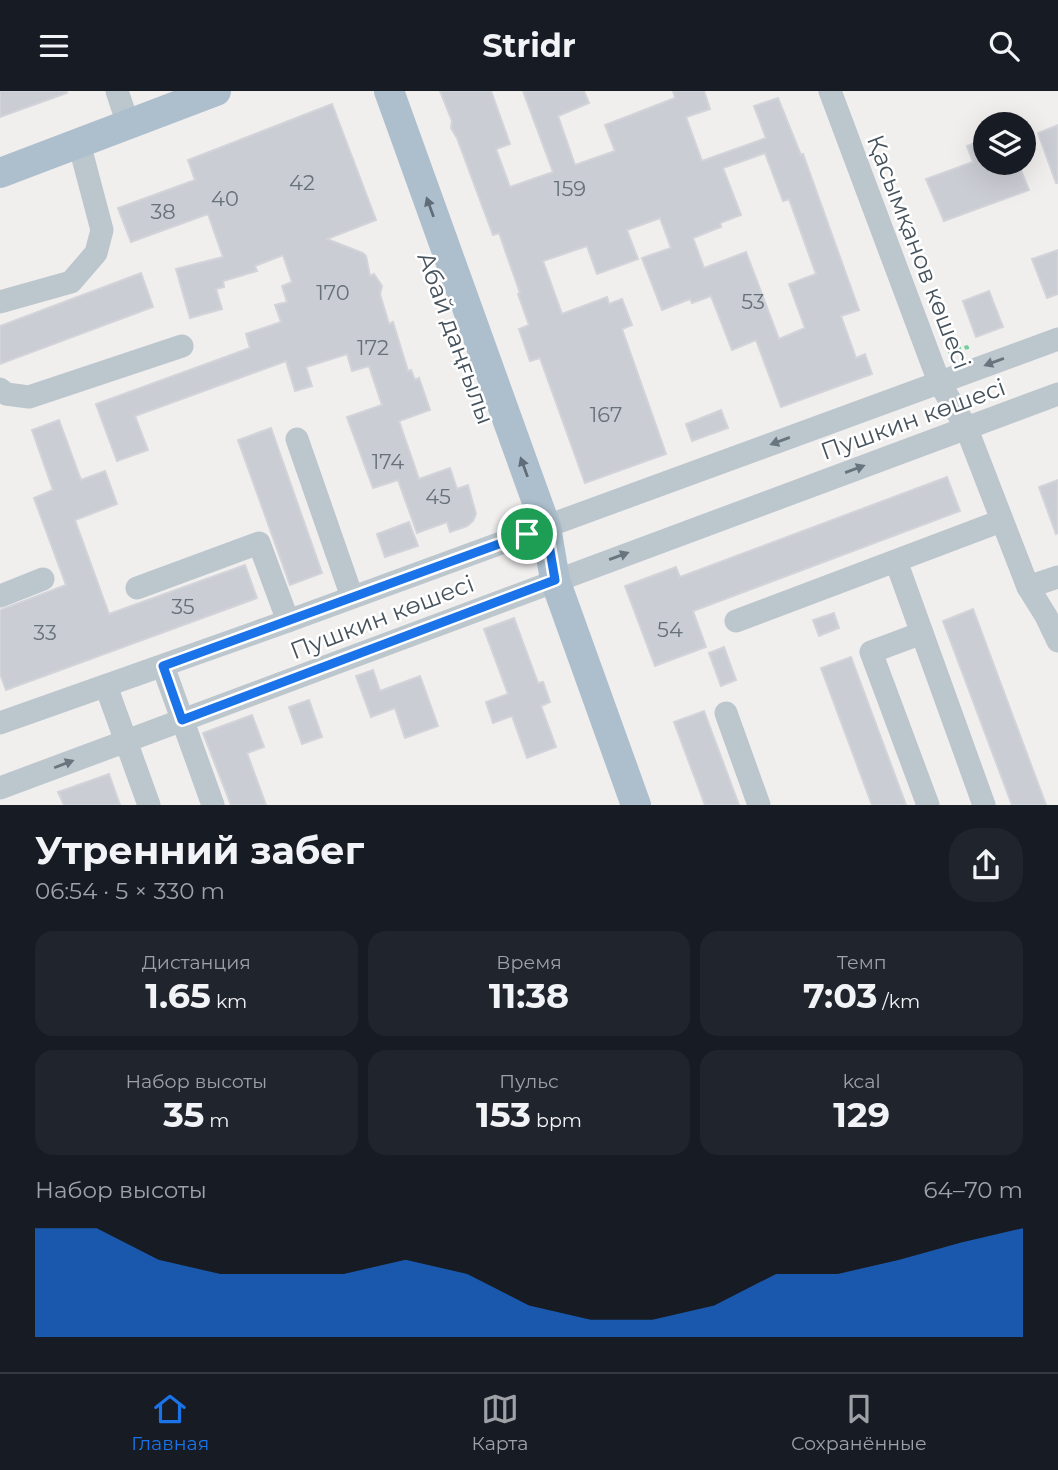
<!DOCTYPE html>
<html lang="ru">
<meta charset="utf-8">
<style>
:root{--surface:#171b24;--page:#20242c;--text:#f1f3f6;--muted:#9ea1a6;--line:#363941;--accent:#1a73e8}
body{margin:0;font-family:Montserrat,sans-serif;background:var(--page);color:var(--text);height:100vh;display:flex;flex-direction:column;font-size:26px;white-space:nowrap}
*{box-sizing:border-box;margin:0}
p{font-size:23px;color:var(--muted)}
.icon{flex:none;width:38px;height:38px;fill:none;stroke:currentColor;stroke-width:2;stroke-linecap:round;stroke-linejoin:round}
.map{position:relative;height:714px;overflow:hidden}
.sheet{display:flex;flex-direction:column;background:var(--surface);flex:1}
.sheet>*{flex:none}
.tools{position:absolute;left:973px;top:21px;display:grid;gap:14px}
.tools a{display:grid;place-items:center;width:63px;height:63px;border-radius:50%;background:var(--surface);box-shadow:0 7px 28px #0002;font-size:35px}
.pin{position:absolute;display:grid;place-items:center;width:60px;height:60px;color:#fff;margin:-30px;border:4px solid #fff;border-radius:50%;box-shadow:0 2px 7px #0007}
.round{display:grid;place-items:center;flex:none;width:74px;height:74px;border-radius:28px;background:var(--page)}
.overview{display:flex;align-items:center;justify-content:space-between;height:119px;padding:0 35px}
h1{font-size:38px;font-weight:700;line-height:52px}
.metrics{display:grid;grid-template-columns:repeat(3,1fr);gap:10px;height:119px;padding:7px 35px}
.metrics div{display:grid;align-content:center;border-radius:18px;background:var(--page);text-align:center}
.metrics b{font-size:35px;font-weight:700}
.metrics small{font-size:19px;font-weight:400}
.metrics p{font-size:19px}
.chart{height:196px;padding:14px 35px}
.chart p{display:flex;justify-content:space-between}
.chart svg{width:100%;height:126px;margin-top:7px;fill:var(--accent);opacity:.7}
header{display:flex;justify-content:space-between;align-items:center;height:91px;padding:0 35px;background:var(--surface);font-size:32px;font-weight:700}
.dock{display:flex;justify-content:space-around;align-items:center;height:98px;border-top:2px solid var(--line);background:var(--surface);font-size:19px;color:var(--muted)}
.dock a{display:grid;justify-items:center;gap:4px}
.dock .active{color:var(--accent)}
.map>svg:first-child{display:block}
.building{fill:#cacdd3;stroke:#d2d4da;stroke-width:2;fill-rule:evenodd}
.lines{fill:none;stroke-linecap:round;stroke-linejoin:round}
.path{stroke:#72ce9c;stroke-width:3.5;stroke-dasharray:5 3.5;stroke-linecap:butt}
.minor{stroke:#bcc6cd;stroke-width:23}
.major{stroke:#adbfcd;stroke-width:30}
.oneway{fill:#606d78}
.oneway2{fill:#69757e}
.route-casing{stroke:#fff;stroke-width:14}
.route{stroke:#1a73e8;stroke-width:9}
.labels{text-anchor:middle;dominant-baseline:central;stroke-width:5;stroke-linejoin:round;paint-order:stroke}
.number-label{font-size:21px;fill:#67717a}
.street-label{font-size:24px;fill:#46525c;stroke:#fff}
</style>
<header><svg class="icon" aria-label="menu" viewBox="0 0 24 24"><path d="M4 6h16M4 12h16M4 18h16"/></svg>Stridr<svg class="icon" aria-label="search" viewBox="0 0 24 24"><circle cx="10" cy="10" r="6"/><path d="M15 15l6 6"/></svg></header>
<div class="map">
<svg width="1058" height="714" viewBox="0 0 1058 714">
<rect width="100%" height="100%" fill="#f1eeee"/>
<!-- building -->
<g class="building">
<path d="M0,0H66L67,2L0,26Z"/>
<path d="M440,0H491L510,53L496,58L510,96L553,81L523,0H584L589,12L558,25L575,74L615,60L605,34L675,7L673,0H704L710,18L686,26L702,70L766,47L754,15L778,7L801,64L803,63L859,219L841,225L856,267L865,263L872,283L781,316L756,249L732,259L711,205L692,212L690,208L662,219L642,167L671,157L660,127L627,139L638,168L597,183L587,155L543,170L562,223L607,206L609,213L622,208L632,234L622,238L666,363L585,392L540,267L530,270L519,238L529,234L518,203L520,202L499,142L493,144L457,47L451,37L452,30ZM765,62L783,110L789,108L816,183L789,193L805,237L779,248L746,161L704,177L693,147L721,136L720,132L741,124L723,77Z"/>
<path d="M332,13L376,129L327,148L363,162L366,165L370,185L374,183L382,195L380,203L389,233L393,231L408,280L411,279L415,289L419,287L430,319L399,330L419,388L450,377L457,398L468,394L476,423L473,430L467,435L450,441L447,431L417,442L398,389L373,397L347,326L382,314L369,275L352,280L347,263L306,276L312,295L295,300L286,270L135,325L148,359L117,370L96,313L250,257L246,243L281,231L275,214L287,211L282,195L292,191L283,164L255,175L257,180L223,190L224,196L216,198L222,218L190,227L176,178L223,166L208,123L131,151L118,117L195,89L188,69Z"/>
<path d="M1058,34V92H1056L1038,42Z"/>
<path d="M985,48V72H1018L1029,99L944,130L926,88L973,71L967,55Z"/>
<path d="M1058,159V203L1047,207L1032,168Z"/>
<path d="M141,182L153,216L0,273V235Z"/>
<path d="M989,200L1003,236L976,246L963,210Z"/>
<path d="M721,319L728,337L692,350L686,333Z"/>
<path d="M59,329L81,389L105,380L117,413L75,429L109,523L245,474L257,507L6,599L0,583V519L66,494L34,407L53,399L32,339Z"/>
<path d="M271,337L322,482L290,494L238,349Z"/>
<path d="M947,386L960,420L693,520L706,556L655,575L625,495L676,476L680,486Z"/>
<path d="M1058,389V442L1056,443L1039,396Z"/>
<path d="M409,431L418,455L385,466L377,443Z"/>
<path d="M973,518L1046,714H1012L943,530Z"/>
<path d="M834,522L839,537L819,545L813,529Z"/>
<path d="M514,527L538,592L543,591L550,611L541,615L556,656L527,667L512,625L493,632L486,611L508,603L484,538Z"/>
<path d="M724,556L736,589L721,595L709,562Z"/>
<path d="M851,566L906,714H872L821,577Z"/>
<path d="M373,579L380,600L420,585L438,635L405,647L395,617L371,626L356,585Z"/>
<path d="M309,609L322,646L302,653L289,616Z"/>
<path d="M704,620L739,714H705L674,631Z"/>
<path d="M252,624L264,656L247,662L266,714H231L203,642Z"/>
<path d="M109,683L120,714H64L58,701Z"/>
</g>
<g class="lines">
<!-- path -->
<path class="path" d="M948,261L967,256L968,260"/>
<!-- minor -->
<g class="minor">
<path d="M117,0L128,33"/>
<path d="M830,0L939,291L966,336L1028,496L1058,486"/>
<path d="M0,211L71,191L96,162L102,139L79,52"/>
<path d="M0,298L6,303L29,306L182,255"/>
<path d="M297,348L352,506"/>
<path d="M896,470L984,714"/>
<path d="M1028,496L1046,525L1058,550"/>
<path d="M137,497L259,452L288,530"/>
<path d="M0,505L43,488"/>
<path d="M736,530L1001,430"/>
<path d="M922,542L871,561L928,714"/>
<path d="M163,575L213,714"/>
<path d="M106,595L149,714"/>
<path d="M726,622L759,714"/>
<path d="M0,632L288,530L1058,248"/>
<path d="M0,697L1058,303"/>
</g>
<!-- major -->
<g class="major">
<path d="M389,0L546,436L555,489L636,714"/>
<path d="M0,82L216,0"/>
</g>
</g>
<!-- one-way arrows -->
<defs><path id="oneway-solid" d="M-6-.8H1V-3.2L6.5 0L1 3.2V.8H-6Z" transform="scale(1.75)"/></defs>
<g class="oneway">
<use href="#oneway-solid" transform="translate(430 116) rotate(-110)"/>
<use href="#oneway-solid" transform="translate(524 376) rotate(-110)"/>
</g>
<g class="oneway2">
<use href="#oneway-solid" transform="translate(994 271) rotate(160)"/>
<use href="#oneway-solid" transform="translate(780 350) rotate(160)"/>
<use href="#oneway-solid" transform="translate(855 378) rotate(-20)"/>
<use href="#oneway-solid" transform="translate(619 465) rotate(-20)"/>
<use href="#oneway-solid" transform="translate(64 673) rotate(-21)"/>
</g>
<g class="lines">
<defs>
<path id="route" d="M546,436L555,489L182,629L163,575Z"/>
</defs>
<!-- route casing -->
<use href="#route" class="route-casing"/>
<!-- route -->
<use href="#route" class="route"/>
</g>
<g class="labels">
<!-- number labels -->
<g class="number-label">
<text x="302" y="91">42</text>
<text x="570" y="97">159</text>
<text x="225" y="107">40</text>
<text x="163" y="120">38</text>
<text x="333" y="201">170</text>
<text x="753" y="210">53</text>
<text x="373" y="256">172</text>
<text x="606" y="323">167</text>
<text x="388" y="370">174</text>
<text x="438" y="405">45</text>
<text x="183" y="515">35</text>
<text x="670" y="538">54</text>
<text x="45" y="541">33</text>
</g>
<!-- street labels -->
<g class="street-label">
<text transform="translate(919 161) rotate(69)">Қасымқанов көшесі</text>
<text transform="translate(456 247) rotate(70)">Абай даңғылы</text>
<text transform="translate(913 328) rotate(-20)">Пушкин көшесі</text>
<text transform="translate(382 526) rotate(-21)">Пушкин көшесі</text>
</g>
</g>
</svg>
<div class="tools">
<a><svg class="icon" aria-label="layers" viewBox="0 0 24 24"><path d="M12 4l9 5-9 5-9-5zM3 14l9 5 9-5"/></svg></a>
</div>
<div class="pin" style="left:527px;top:443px;background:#1e9e55"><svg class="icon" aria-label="arrive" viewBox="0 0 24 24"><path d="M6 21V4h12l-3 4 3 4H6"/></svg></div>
</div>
<section class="sheet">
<div class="overview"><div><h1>Утренний забег</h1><p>06:54 · 5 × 330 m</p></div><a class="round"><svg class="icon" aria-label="share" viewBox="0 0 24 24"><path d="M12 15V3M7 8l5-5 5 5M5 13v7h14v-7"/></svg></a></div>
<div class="metrics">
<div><p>Дистанция</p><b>1.65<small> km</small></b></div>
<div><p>Время</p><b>11:38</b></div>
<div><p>Темп</p><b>7:03<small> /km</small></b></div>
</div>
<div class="metrics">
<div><p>Набор высоты</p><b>35<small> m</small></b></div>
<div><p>Пульс</p><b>153<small> bpm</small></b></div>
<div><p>kcal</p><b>129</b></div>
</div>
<div class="chart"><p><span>Набор высоты</span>64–70 m</p>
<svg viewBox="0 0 160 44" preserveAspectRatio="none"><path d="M0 44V6L10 6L20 17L30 22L40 22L50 22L60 17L70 22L80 33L90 38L100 38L110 33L120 22L130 22L140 17L150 11L160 6V44z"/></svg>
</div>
</section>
<nav class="dock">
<a class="active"><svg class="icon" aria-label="home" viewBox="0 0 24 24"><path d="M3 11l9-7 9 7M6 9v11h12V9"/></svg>Главная</a>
<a><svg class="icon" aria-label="map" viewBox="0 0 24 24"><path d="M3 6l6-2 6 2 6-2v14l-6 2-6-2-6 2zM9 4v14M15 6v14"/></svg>Карта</a>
<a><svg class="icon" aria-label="saved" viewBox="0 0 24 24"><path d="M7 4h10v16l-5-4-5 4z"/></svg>Сохранённые</a>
</nav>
